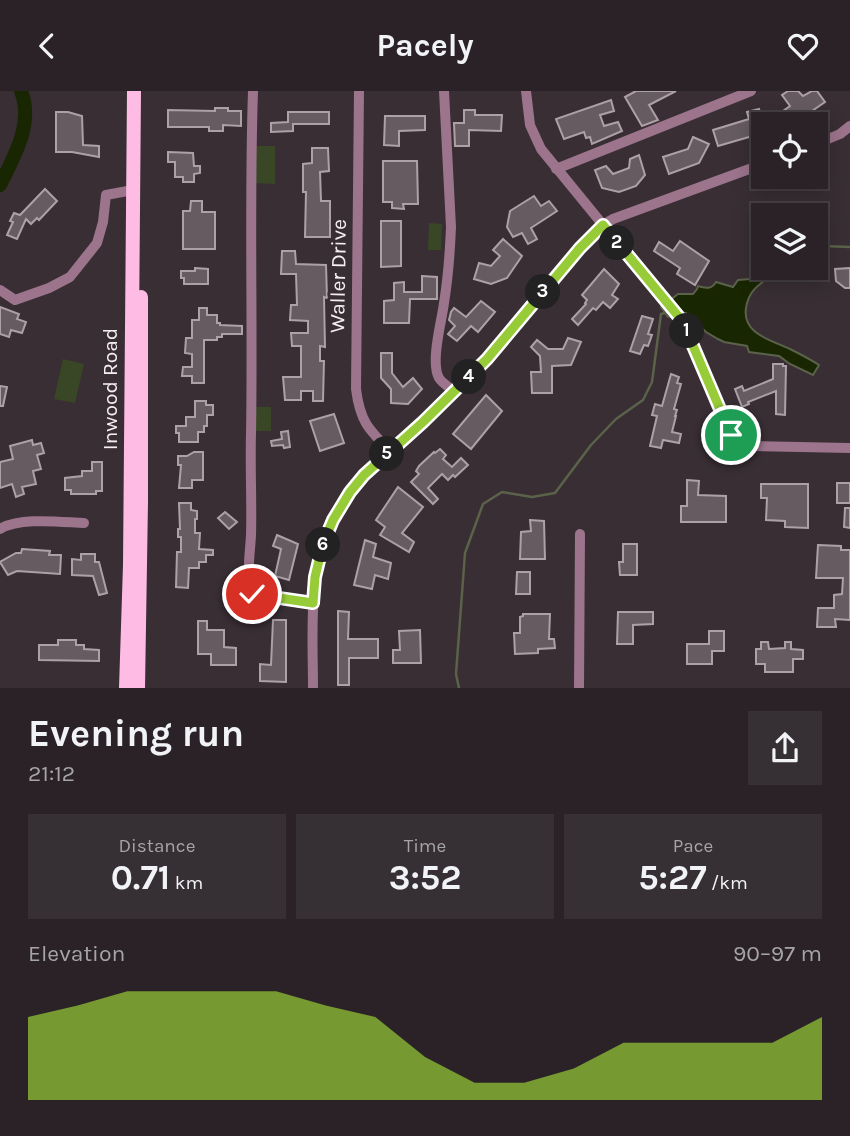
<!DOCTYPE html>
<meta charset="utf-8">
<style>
:root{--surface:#2a2227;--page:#362f33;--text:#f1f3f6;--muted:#a5a4a7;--line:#463f44;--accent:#97cc38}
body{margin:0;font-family:Karla,sans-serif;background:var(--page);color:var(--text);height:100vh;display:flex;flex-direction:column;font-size:26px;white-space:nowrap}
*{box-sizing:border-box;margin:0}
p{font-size:23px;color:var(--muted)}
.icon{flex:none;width:38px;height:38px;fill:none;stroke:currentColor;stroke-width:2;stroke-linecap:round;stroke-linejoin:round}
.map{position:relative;height:597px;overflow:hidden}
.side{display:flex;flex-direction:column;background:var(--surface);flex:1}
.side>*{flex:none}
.tools{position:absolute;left:751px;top:21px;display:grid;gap:14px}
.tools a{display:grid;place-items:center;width:77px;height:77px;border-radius:0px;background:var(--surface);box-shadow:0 4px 18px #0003,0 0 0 2px var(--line);font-size:35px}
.pin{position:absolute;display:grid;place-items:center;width:60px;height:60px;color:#fff;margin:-30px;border:4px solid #fff;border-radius:50%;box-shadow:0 2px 7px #0007}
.km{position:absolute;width:35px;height:35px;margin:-18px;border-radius:50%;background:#222;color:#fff;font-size:19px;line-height:35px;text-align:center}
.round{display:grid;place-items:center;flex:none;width:74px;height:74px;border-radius:0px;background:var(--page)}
.overview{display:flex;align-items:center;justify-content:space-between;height:119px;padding:0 28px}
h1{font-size:38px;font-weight:700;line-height:52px}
.stats{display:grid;grid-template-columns:repeat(3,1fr);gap:10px;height:119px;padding:7px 28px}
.stats div{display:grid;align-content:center;border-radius:0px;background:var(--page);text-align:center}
.stats b{font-size:35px;font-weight:700}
.stats small{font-size:19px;font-weight:400}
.stats p{font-size:19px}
.chart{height:196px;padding:14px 28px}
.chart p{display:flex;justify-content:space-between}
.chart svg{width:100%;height:126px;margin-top:7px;fill:var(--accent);opacity:.7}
header{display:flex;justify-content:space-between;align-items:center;height:91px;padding:0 28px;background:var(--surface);font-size:32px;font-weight:700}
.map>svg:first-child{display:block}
.green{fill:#394726}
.water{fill:#192602;stroke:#5b624a;stroke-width:2}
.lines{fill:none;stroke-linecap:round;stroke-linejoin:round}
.stream{stroke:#5b624a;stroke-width:2.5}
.river{stroke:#192602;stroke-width:14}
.building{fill:#675b62;stroke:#ada0a7;stroke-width:2}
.minor{stroke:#9c748c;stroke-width:10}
.major{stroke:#febbe4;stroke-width:14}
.route-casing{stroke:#fff;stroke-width:14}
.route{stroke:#97cc38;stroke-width:9}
.labels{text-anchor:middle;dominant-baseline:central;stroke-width:6;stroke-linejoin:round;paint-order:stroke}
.street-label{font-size:21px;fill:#f5eef2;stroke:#382e34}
</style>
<header><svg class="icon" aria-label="back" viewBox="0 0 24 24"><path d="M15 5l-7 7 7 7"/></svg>Pacely<svg class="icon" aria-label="heart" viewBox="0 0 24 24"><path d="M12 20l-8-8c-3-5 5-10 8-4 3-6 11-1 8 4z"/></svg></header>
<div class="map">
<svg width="850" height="597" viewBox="0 0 850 597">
<rect width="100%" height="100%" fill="#382e34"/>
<!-- green -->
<g class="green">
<path d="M256,55H275V93L255,92Z"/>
<path d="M429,132L442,133L441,159H428Z"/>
<path d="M63,268L84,273L75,312L54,308Z"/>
<rect x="254" y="316" width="17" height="24"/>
</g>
<!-- water -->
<path class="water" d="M757,182L764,190C754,197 748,204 746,217C742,243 771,249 790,258C800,263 810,268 819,274L813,284L790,273L779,265L749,261L747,255L724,251L718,248L706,241L686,222L668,226L661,216L678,203H693L697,198L698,195C706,197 711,199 716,191L733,196L738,189L750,188Z"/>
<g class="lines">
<!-- stream -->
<g class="stream">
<path d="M816,156L822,155L850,156"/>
<path d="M756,184L764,177"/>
<path d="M459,597L456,583L465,462L483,413L502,401L532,406L555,402L591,354L616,328L643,309L652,291L661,223L669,221"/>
</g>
<!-- river -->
<path class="river" d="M0,94C14,66 34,32 21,0"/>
</g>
<!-- building -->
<g class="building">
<path d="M636,0H676L649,14L658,29L642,35L625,6Z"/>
<path d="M788,0H798L803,5L812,0H817L825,11L793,33H782L776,25L790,15L782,4Z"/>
<path d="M611,9L614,20L600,24L604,35L618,31L622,40L592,53L590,46L586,47L584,41L564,48L556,28Z"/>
<path d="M215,17H228V20H241V35L223,34V40H209V36H168V19L215,20Z"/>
<path d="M759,18L763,30V42L718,55L713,39L749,28L747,21Z"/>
<path d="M464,19H475V24H502L501,40L469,39V55H455L454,32H464Z"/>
<path d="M56,21H68L82,25L83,54L99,55V66L72,61H56Z"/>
<path d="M288,21H329V33H293V40L271,41V32L288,31Z"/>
<path d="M385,25H425V39L399,40V55L384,54Z"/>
<path d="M693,46L709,53L699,72L669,83L663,66L688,58Z"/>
<path d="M312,57H328L329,80L320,81L321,110H330V146H305L306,101H303V73L312,72Z"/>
<path d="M168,61L193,62L194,75H200V82L194,83V91H183V86H175V71H168Z"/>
<path d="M639,64L645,84L636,95L619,101L602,97L595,79L606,75L613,83L629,77L630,68Z"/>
<path d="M383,70H417L418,113H403L404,118L392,117V111H383Z"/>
<path d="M45,98L57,110L39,129L37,127L31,133L26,128L17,148L7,144L13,131L10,130L14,122L20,124Z"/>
<path d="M534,105L541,115L549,110L557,120L531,137L537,148L528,153L522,142L513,146L507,136L510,120Z"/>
<path d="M191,110H202V121H215V158H183V120H190Z"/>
<path d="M381,130H401V175L381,176Z"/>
<path d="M503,148L522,165L507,187L491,193L474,188L479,172L491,175L500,165L493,159Z"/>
<path d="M680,150L709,170L695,194L677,183L680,177L654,160L659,151L673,160Z"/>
<path d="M282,160H295L296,173L326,174L327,207L324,206L325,256L320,255V270H324L323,310H313V300H301V309H285L283,286H301V255H292L291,242H308V230L290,229L291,214H297L296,183H281Z"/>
<path d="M195,177L208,178V193H184V187H181V180H195Z"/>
<path d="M850,177V197H845L836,190L835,178Z"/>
<path d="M604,178L619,193L612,204L618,208L610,217L603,211L596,219L593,217L578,234L572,228L586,213L585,212L587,209L582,204Z"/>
<path d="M422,185L437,186V208H410L409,232H384V210L394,209V192L404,191V201H422Z"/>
<path d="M481,210L495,221L478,241L471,235L457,250L448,243L455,235L449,229L451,221L454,217L466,226Z"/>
<path d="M0,216L19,223L17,228L26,231L22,242L11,239L9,246L0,243Z"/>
<path d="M199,217H207V224H217V232H220V234L242,235V243H222V246H217V249H204V292H192V285H182L183,276H192V263L185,262L186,247H192V229H199Z"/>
<path d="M642,225L653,228L648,243L652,244L648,255L644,254L640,263L630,260Z"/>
<path d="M568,247L581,251L571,274L552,275V302H532L531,281H541L540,265L531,256L537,249L548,258H563Z"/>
<path d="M381,262H392V282L403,296L413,287L422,298L408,313L391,312V298L381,287Z"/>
<path d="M773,273H783V275H786L785,324L776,323V300L748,311L749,313L742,316L735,298L742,295L744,300L773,288Z"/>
<path d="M671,283L679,286L677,292L681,293L674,318L677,319L675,325H676L672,341L681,343L679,352L663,349L661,357L656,356L650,355L657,325L652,324L655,313L662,315Z"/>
<path d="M0,295L7,296L3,315H0Z"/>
<path d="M486,304L502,320L471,358L453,343Z"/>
<path d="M195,310H206V314H213V324H207V335H204V341H198V351H179V342H176V335H186V326H195Z"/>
<path d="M334,323L344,352L320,360L310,330Z"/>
<path d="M288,340L290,356L284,357L283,354L272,355L271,350L282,348L281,341Z"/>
<path d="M32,349L33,354L41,352L44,362L37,364L41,378L33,380L36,393L22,396L24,403L16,406L12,393L0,397V371L13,368L10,355Z"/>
<path d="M440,358L446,364L443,368L452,376L461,367L468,374L455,386L453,384L448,389L442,383L428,397L438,408L433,413L411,391L419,383L416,380L419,375L434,361L435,362Z"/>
<path d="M194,361H203V389H192V397H179L181,374H178V365H187Z"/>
<path d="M92,371H102V400H96V403H71V399H65V387L82,385V380H92Z"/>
<path d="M687,389L699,390L698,404L726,405V431H681V415H687Z"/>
<rect x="837" y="392" width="13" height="20"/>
<path d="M761,393H808V437L785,436V430L766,429L767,407H761Z"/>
<path d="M398,396L423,416L402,442L414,451L409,461L380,444L385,436L376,429Z"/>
<path d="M179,412H191V419L197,420V428H195V442H200L199,458L213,459V464H206V471H199V477H189L188,497L176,496L177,461H181V446H178V438H180Z"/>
<path d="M845,417H850V437L844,436Z"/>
<path d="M225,421L237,431L229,438L218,427Z"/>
<path d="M530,429L544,430L545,468H520L521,441L531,440Z"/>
<path d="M277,444L298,453L289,489L275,485L281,458L273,455Z"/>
<path d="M365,449L376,453L373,466L391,472L388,488L375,484L372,498L354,494Z"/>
<path d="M623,453H637V484H620L619,471H623Z"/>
<path d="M818,454L841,455V459H850V529L835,528L836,536H817L818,517H834V504L842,503L843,487H816Z"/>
<path d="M22,458L50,460L49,464H61L60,483L17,480L8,484L0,471L16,462H21Z"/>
<path d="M81,463H95V471H99L107,502L99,504L93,485L72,484V468L81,469Z"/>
<path d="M517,481H530V503H516Z"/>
<path d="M338,520L349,521L348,548H378V567H349V594H338Z"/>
<path d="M618,521H653V533L633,534V553H617Z"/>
<path d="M523,523H550L549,548H554L555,557L538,558V562L515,563L514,542H520V526L523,525Z"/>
<path d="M273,529H286V591L260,590V573L271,574Z"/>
<path d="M198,530H207V539H224V556L236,557V574H211V563H198Z"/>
<path d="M420,539L421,572H393V559H400L399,540Z"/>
<path d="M709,540H724V560H712V573H687V553H709Z"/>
<path d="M58,549H76V554H84V558L99,559V570L39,569V554H58Z"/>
<path d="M761,551H768L769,558L785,557V551H791V558L803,559V568H793V581H765V573H756V558H761Z"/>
</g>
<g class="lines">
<!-- minor -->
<g class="minor">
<path d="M253,0C249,114 253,228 251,343C250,376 252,411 251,444C250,464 246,484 252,503L313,512"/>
<path d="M359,0L356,298C360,330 368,338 390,360"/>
<path d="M444,0L451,136C450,161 448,187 444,212C442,229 430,271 439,287C442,292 450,297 455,301"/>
<path d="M526,0L530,34L541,58L679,227L692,250L728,339C733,349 740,354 751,355L850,357"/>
<path d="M816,53L840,43L850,35"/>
<path d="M556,78L751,0"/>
<path d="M0,199L15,209L49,197L70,186L97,152L103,131L106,104L133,99"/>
<path d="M0,438C20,426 60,431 84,432"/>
<path d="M313,597C313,540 307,483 333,430C353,389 388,363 421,333C444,313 465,291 485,269C512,241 536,210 561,180C577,161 591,140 613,128L763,73"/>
<path d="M579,597L580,443"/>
</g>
<!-- major -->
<g class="major">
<path d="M126,597L130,474L134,0"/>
<path d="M138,597L141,410V206"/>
</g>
</g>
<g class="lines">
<defs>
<path id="route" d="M252,503L313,512L315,486L323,453L333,429L350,401L364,384L423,331L487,268L580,157L603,134L679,226L685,236L731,344"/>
</defs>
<!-- route casing -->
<use href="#route" class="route-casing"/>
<!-- route -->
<use href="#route" class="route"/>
</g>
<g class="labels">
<!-- street labels -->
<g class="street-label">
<text transform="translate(338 185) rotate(-89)">Waller Drive</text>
<text transform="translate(110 298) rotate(-90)">Inwood Road</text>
</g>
</g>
</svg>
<div class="tools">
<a><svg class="icon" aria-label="locate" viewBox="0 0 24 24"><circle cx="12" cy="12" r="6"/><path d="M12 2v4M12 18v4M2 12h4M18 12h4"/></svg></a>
<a><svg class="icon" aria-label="layers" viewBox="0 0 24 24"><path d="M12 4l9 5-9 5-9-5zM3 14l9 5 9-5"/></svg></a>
</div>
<div class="pin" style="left:731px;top:344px;background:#1e9e55"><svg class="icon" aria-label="arrive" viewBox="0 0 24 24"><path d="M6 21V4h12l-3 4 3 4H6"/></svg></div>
<div class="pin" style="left:252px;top:503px;background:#d93025"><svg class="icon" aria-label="check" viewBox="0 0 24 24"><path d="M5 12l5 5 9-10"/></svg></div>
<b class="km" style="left:687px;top:240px">1</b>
<b class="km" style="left:617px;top:152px">2</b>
<b class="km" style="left:543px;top:201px">3</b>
<b class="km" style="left:469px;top:286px">4</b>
<b class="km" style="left:387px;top:363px">5</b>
<b class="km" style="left:323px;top:454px">6</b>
</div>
<section class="side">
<div class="overview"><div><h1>Evening run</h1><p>21:12</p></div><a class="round"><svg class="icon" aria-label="share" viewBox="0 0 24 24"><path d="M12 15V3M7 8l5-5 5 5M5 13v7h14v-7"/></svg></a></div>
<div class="stats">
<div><p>Distance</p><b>0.71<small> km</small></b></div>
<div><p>Time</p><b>3:52</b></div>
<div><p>Pace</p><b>5:27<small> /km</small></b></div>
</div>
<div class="chart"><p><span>Elevation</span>90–97 m</p>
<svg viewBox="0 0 160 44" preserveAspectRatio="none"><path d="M0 44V15L10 11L20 6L30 6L40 6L50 6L60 11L70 15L80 29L90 38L100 38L110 33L120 24L130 24L140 24L150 24L160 15V44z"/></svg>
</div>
</section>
